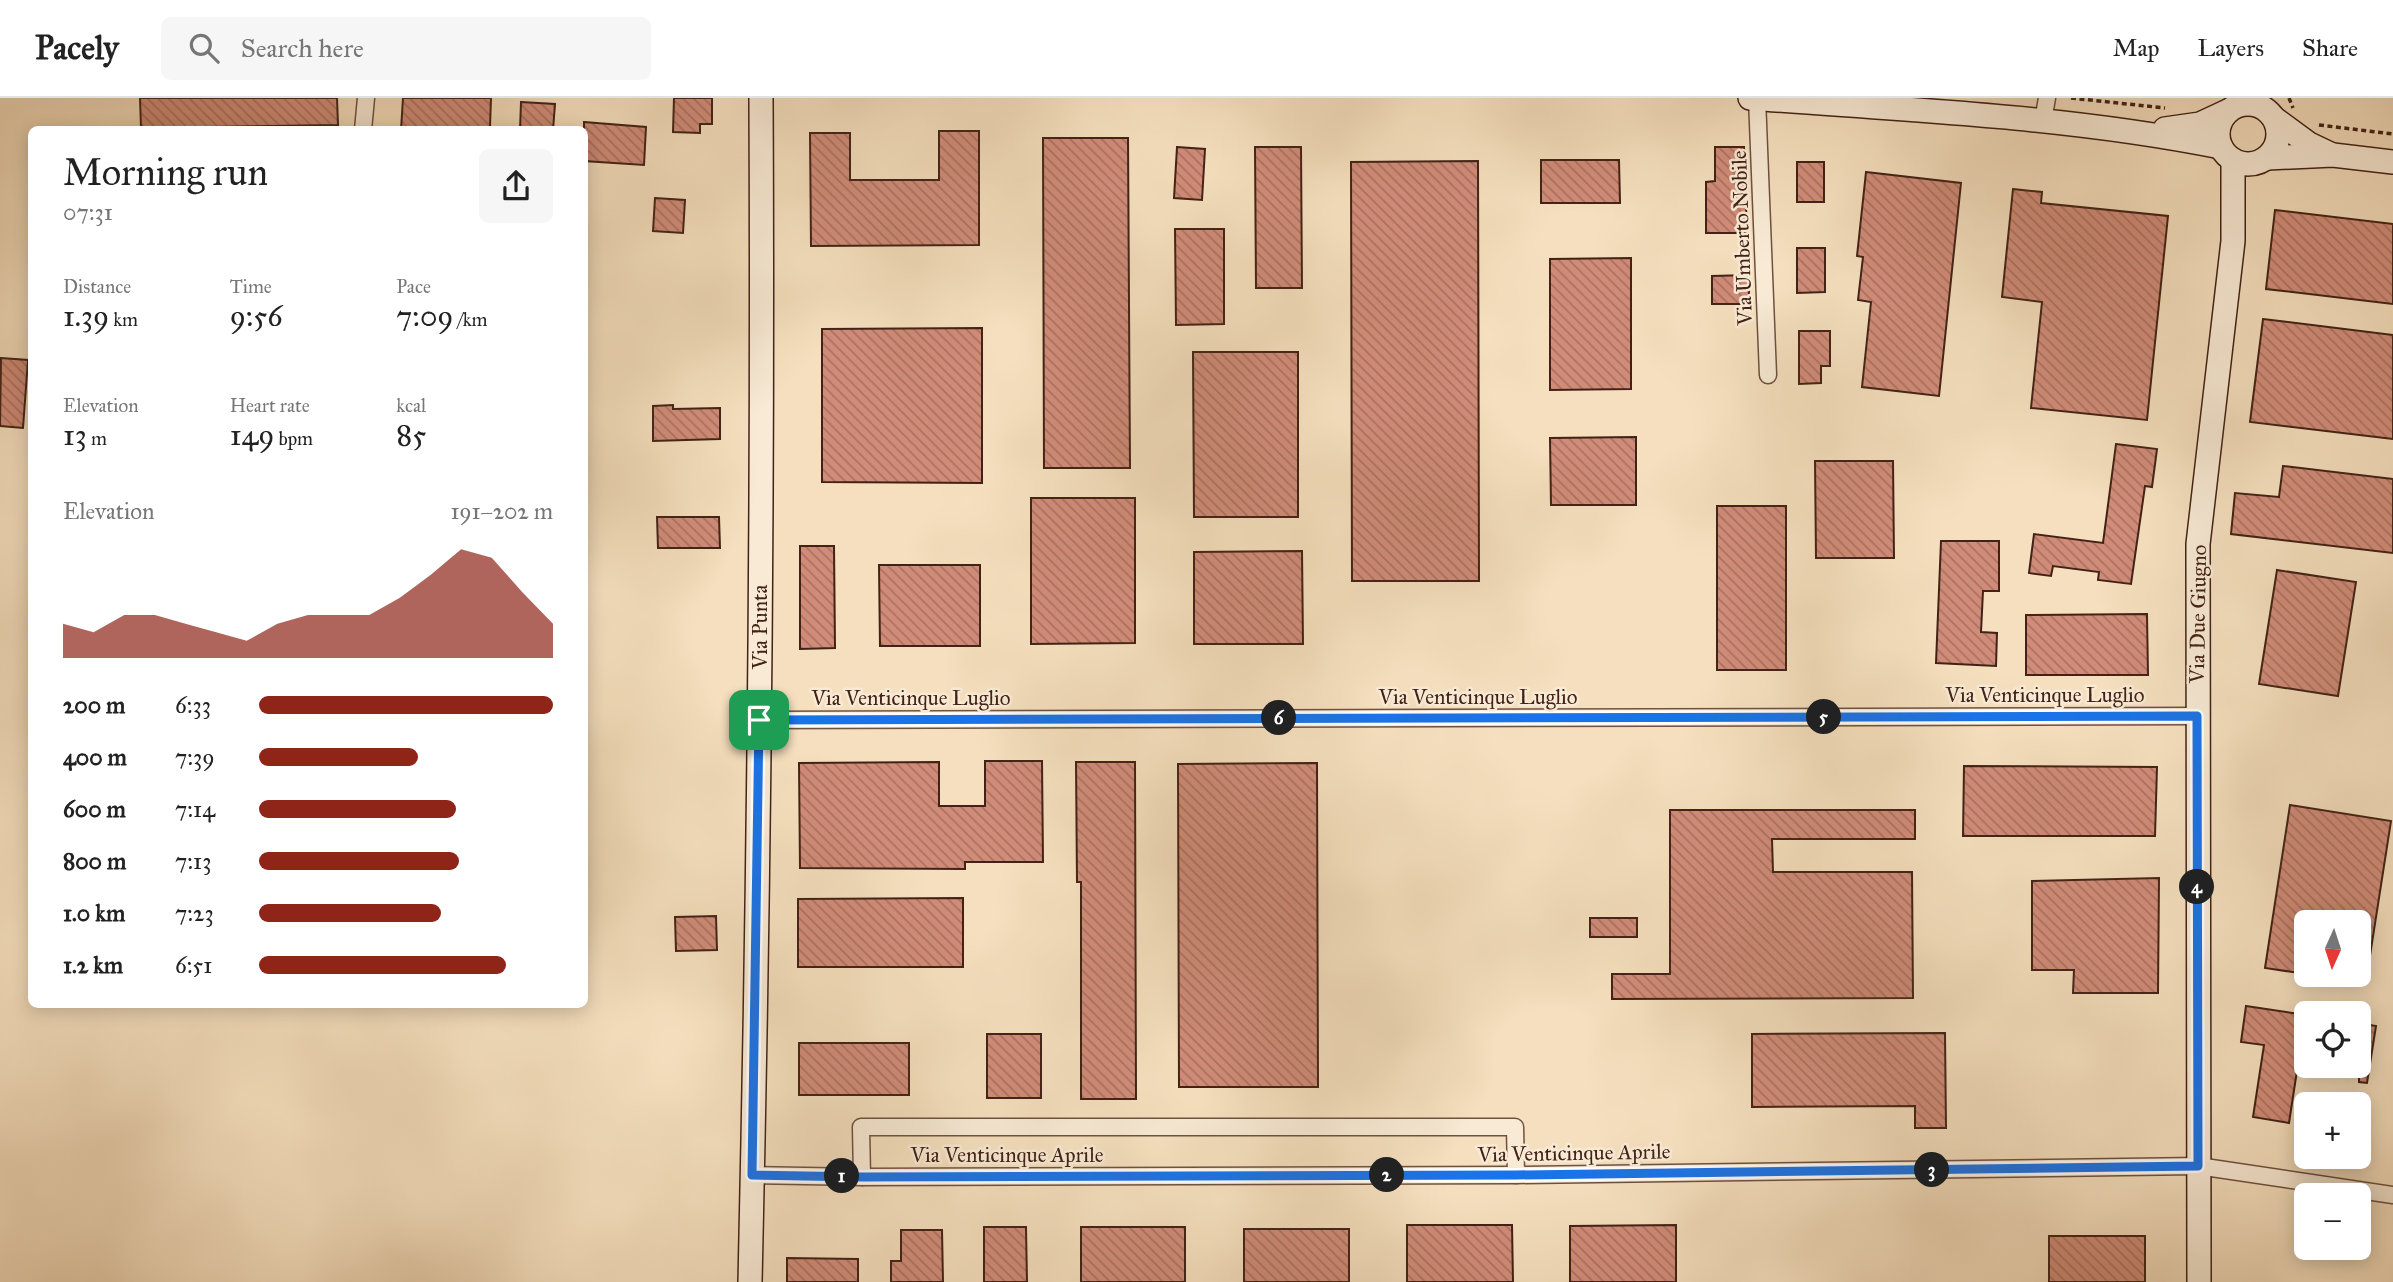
<!DOCTYPE html>
<meta charset="utf-8">
<style>
:root{--surface:#fff;--page:#f6f6f6;--text:#222;--muted:#767676;--line:#e0e0e0;--accent:#8f2418}
body{margin:0;font-family:"IM FELL Great Primer",serif;background:var(--page);color:var(--text);height:100vh;display:flex;flex-direction:column;font-size:26px;white-space:nowrap}
*{box-sizing:border-box;margin:0}
p{font-size:23px;color:var(--muted)}
.icon{flex:none;width:38px;height:38px;fill:none;stroke:currentColor;stroke-width:2;stroke-linecap:round;stroke-linejoin:round}
.map{position:relative;flex:1;overflow:hidden}
.panel{position:absolute;left:28px;top:28px;width:560px;height:882px;display:flex;flex-direction:column;background:var(--surface);border-radius:10px;box-shadow:0 4px 18px #0003}
.panel>*{flex:none}
.needle{width:46px;rotate:183deg}
.controls{position:absolute;left:2294px;top:812px;display:grid;gap:14px}
.controls a{display:grid;place-items:center;width:77px;height:77px;border-radius:10px;background:var(--surface);box-shadow:0 4px 18px #0003;font-size:35px}
.pin{position:absolute;display:grid;place-items:center;width:60px;height:60px;color:#fff;margin:-30px;border-radius:14px;box-shadow:0 4px 10px #0006}
.km{position:absolute;width:35px;height:35px;margin:-18px;border-radius:50%;background:#222;color:#fff;font-size:19px;line-height:35px;text-align:center}
.round{display:grid;place-items:center;flex:none;width:74px;height:74px;border-radius:10px;background:var(--page)}
.head{display:flex;align-items:center;justify-content:space-between;height:119px;padding:0 35px}
h1{font-size:38px;font-weight:600;line-height:52px}
.stats{display:grid;grid-template-columns:repeat(3,1fr);gap:10px;height:119px;padding:7px 35px}
.stats div{display:grid;align-content:center}
.stats b{font-size:30px;font-weight:600}
.stats small{font-size:19px;font-weight:400}
.stats p{font-size:19px}
.chart{height:196px;padding:14px 35px}
.chart p{display:flex;justify-content:space-between}
.chart svg{width:100%;height:126px;margin-top:7px;fill:var(--accent);opacity:.7}
ul{padding:0 35px;list-style:none;font-size:23px}
li{display:grid;grid-template-columns:112px 84px 1fr;align-items:center;height:52px}
li i{height:18px;border-radius:9px;background:var(--accent)}
header{display:flex;align-items:center;gap:42px;box-sizing:border-box;height:98px;padding:0 35px;background:var(--surface);border-bottom:2px solid var(--line)}
header strong{font-size:33px}
nav{display:flex;gap:38px;margin-inline-start:auto;font-size:24px}
.search{width:490px;height:63px;background:var(--page);display:flex;align-items:center;gap:18px;box-sizing:border-box;padding:0 24px;border-radius:10px;color:var(--muted);font-size:26px}
.map>svg:first-child{display:block}
.building{fill:url(#building-back-hatch);stroke:#422216;stroke-width:2}
.lines{fill:none;stroke-linecap:round;stroke-linejoin:round}
.street-casing{stroke:#6f5140;stroke-width:19}
.secondary-casing{stroke:#422216;stroke-width:26}
.path{stroke:#422216;stroke-width:3.5;stroke-dasharray:5 3.5;stroke-linecap:butt}
.street{stroke:#f8ead5;stroke-width:16}
.secondary{stroke:#f8ead5;stroke-width:23}
.route-casing{stroke:#fff;stroke-width:14}
.route{stroke:#1a73e8;stroke-width:9}
.labels{text-anchor:middle;dominant-baseline:central;stroke-width:5;stroke-linejoin:round;paint-order:stroke}
.street-label{font-size:21px;fill:#422216;stroke:#f8ead5}
</style>
<header>
<strong>Pacely</strong>
<div class="search"><svg class="icon" aria-label="search" viewBox="0 0 24 24"><circle cx="10" cy="10" r="6"/><path d="M15 15l6 6"/></svg>Search here</div>
<nav><a>Map</a><a>Layers</a><a>Share</a></nav>
</header>
<div class="map">
<svg width="2393" height="1184" viewBox="0 0 2393 1184">
<defs>
<pattern id="building-back-hatch" width="6" height="6" patternUnits="userSpaceOnUse" patternTransform="scale(1.75)"><rect width="6" height="6" fill="#d18c79"/><path d="M-1 5l2 2M0 0l6 6M5-1l2 2" fill="none" stroke="#ab7262"/></pattern>
</defs>
<rect width="100%" height="100%" fill="#f5dfbe"/>
<filter id="stains"><feTurbulence type="fractalNoise" baseFrequency=".00286" numOctaves="4"/><feColorMatrix values="0 0 0 0 .2 0 0 0 0 .09 0 0 0 0 .02 0 0 0 .5 -.17"/></filter>
<radialGradient id="worn" r=".72"><stop offset=".6" stop-color="#630" stop-opacity="0"/><stop offset="1" stop-color="#630" stop-opacity=".3"/></radialGradient>
<!-- building -->
<g class="building">
<path d="M140,0H337L338,27L141,30Z"/>
<path d="M403,0H491L490,29H486V32H401Z"/>
<path d="M674,0H712V26H700V35L673,34Z"/>
<path d="M521,4L555,6L553,32H520Z"/>
<path d="M584,24L646,29L644,67L584,63Z"/>
<path d="M939,33H979V147L811,148L810,35H850V82H939Z"/>
<path d="M1043,40H1128L1130,370H1044Z"/>
<path d="M1177,49L1205,51L1202,102L1174,100Z"/>
<path d="M1255,49H1301L1302,190H1256Z"/>
<path d="M1715,49H1744L1747,135H1706V84L1715,83Z"/>
<path d="M1541,62H1619L1620,105H1541Z"/>
<path d="M1478,63L1479,483H1352L1351,64Z"/>
<rect x="1797" y="64" width="27" height="40"/>
<path d="M1866,74L1961,85L1939,298L1862,289L1871,204L1858,202L1863,159L1857,158Z"/>
<path d="M2013,91L2042,94L2041,105L2168,118L2147,322L2031,310L2042,204L2002,199Z"/>
<path d="M655,100L685,102L683,135L653,133Z"/>
<path d="M2275,112L2393,126V206L2266,191Z"/>
<path d="M1175,131H1224V226L1176,227Z"/>
<path d="M1797,150H1825V194L1797,195Z"/>
<path d="M1631,160V291L1550,292V161Z"/>
<path d="M1749,177V206H1712V178Z"/>
<path d="M2263,221L2393,237V341L2250,324Z"/>
<path d="M982,230V385L822,384V231Z"/>
<path d="M1799,233H1830V268H1821V285L1799,286Z"/>
<path d="M1193,254H1298V419H1194Z"/>
<path d="M1,260L28,262L23,330L0,328Z"/>
<path d="M673,307V311L720,310V341L653,343V308Z"/>
<path d="M1636,339V407H1551L1550,340Z"/>
<path d="M2116,346L2157,351L2152,389L2145,388L2131,486L2098,482L2099,474L2053,468L2051,478L2029,475L2034,436L2103,445Z"/>
<path d="M1815,363H1893L1894,460H1816Z"/>
<path d="M2283,368L2393,381V455L2231,436L2235,395L2279,399Z"/>
<path d="M1031,400H1135V545L1031,546Z"/>
<rect x="1717" y="408" width="69" height="164"/>
<path d="M657,419H719L720,450H658Z"/>
<path d="M1941,443H1999V493H1983L1981,534L1997,535L1996,568L1936,565Z"/>
<path d="M800,448H834L835,550L800,551Z"/>
<path d="M1302,453L1303,546H1194V454Z"/>
<path d="M879,467H980V548H880Z"/>
<path d="M2277,472L2356,484L2338,598L2259,586Z"/>
<path d="M2147,516L2148,577H2026V517Z"/>
<path d="M985,663H1042L1043,764H965V771L800,770L799,665L939,664V708H985Z"/>
<path d="M1076,664H1135L1136,1001H1081V784H1077Z"/>
<path d="M1317,665L1318,989H1179L1178,666Z"/>
<path d="M1964,668L2157,669L2155,738H1963Z"/>
<path d="M2290,707L2391,723L2367,877L2359,876V824H2306V876L2265,870Z"/>
<path d="M1670,712H1915V741H1772L1773,774H1912L1913,900L1612,901V876H1670Z"/>
<path d="M2159,780L2158,895H2073L2074,872H2032V783Z"/>
<path d="M963,800V869H798V801Z"/>
<path d="M716,818L717,852L676,853L675,819Z"/>
<rect x="1590" y="820" width="47" height="19"/>
<path d="M2246,908L2306,917V954L2300,953L2289,1025L2253,1019L2264,947L2241,944Z"/>
<path d="M2359,925L2376,928L2367,985L2359,984Z"/>
<path d="M1945,935L1946,1030H1915V1008L1752,1009V936Z"/>
<rect x="987" y="936" width="54" height="64"/>
<rect x="799" y="945" width="110" height="52"/>
<path d="M1407,1127H1512L1513,1184H1407Z"/>
<path d="M1676,1127V1184H1570V1128Z"/>
<path d="M984,1129H1026L1027,1184H984Z"/>
<rect x="1081" y="1129" width="104" height="55"/>
<rect x="1244" y="1131" width="105" height="53"/>
<path d="M901,1132H942L943,1184H891V1163H901Z"/>
<rect x="2049" y="1138" width="96" height="46"/>
<path d="M787,1160L858,1161V1184H787Z"/>
</g>
<g class="lines">
<defs>
<g id="street">
<path d="M1757,0L1768,277"/>
<path d="M2043,23L2047,0"/>
<path d="M363,32L366,0"/>
<path d="M759,622L2197,618"/>
<path d="M752,1077L862,1079L1516,1077L2198,1068L2393,1097"/>
<path d="M862,1079L861,1029H1515L1516,1077"/>
</g>
<g id="secondary">
<path d="M1750,0C1907,12 2066,18 2221,49"/>
<circle cx="2248" cy="36" r="30"/>
<path d="M2275,21L2309,46L2330,56"/>
<path d="M2165,31L2200,26L2228,13"/>
<path d="M2267,60L2333,57L2393,64"/>
<path d="M750,1184C759,789 763,395 761,0"/>
<path d="M2199,1184L2198,446L2233,143V62"/>
</g>
</defs>
<!-- street casing -->
<use href="#street" class="street-casing"/>
<!-- secondary casing -->
<use href="#secondary" class="secondary-casing"/>
<!-- path -->
<g class="path">
<path d="M2071,0L2165,10"/>
<path d="M2289,0L2293,10"/>
<path d="M2319,27L2393,36"/>
</g>
<!-- street -->
<use href="#street" class="street"/>
<!-- secondary -->
<use href="#secondary" class="secondary"/>
</g>
<g class="lines">
<defs>
<path id="route" d="M2197,618L2198,1068L1516,1077L862,1079L752,1077L759,622Z"/>
</defs>
<!-- route casing -->
<use href="#route" class="route-casing"/>
<!-- route -->
<use href="#route" class="route"/>
</g>
<g class="labels">
<!-- street labels -->
<g class="street-label">
<text transform="translate(1742 140) rotate(-92)">Via Umberto Nobile</text>
<text transform="translate(2198 516) rotate(-89)">Via Due Giugno</text>
<text transform="translate(760 529) rotate(-90)">Via Punta</text>
<text x="2045" y="597">Via Venticinque Luglio</text>
<text x="1478" y="599">Via Venticinque Luglio</text>
<text x="911" y="600">Via Venticinque Luglio</text>
<text transform="translate(1574 1055) rotate(-1)">Via Venticinque Aprile</text>
<text x="1007" y="1057">Via Venticinque Aprile</text>
</g>
</g>
<rect width="100%" height="100%" filter="url(#stains)"/>
<rect width="100%" height="100%" fill="url(#worn)"/>
</svg>
<div class="controls">
<a><svg class="needle" viewBox="-14 -14 28 28"><path d="M0-13l5 13h-10z" fill="#e53935"/><path d="M0 13l5-13h-10z" fill="#767676"/></svg></a>
<a><svg class="icon" aria-label="locate" viewBox="0 0 24 24"><circle cx="12" cy="12" r="6"/><path d="M12 2v4M12 18v4M2 12h4M18 12h4"/></svg></a>
<a>+</a>
<a>−</a>
</div>
<div class="pin" style="left:759px;top:622px;background:#1e9e55"><svg class="icon" aria-label="arrive" viewBox="0 0 24 24"><path d="M6 21V4h12l-3 4 3 4H6"/></svg></div>
<b class="km" style="left:842px;top:1078px">1</b>
<b class="km" style="left:1387px;top:1077px">2</b>
<b class="km" style="left:1932px;top:1072px">3</b>
<b class="km" style="left:2197px;top:789px">4</b>
<b class="km" style="left:1824px;top:619px">5</b>
<b class="km" style="left:1279px;top:620px">6</b>
<section class="panel">
<div class="head"><div><h1>Morning run</h1><p>07:31</p></div><a class="round"><svg class="icon" aria-label="share" viewBox="0 0 24 24"><path d="M12 15V3M7 8l5-5 5 5M5 13v7h14v-7"/></svg></a></div>
<div class="stats">
<div><p>Distance</p><b>1.39<small> km</small></b></div>
<div><p>Time</p><b>9:56</b></div>
<div><p>Pace</p><b>7:09<small> /km</small></b></div>
</div>
<div class="stats">
<div><p>Elevation</p><b>13<small> m</small></b></div>
<div><p>Heart rate</p><b>149<small> bpm</small></b></div>
<div><p>kcal</p><b>85</b></div>
</div>
<div class="chart"><p><span>Elevation</span>191–202 m</p>
<svg viewBox="0 0 160 44" preserveAspectRatio="none"><path d="M0 44V32L10 35L20 29L30 29L40 32L50 35L60 38L70 32L80 29L90 29L100 29L110 23L120 15L130 6L140 9L150 21L160 32V44z"/></svg>
</div>
<ul>
<li><b>200 m</b>6:33<i style="width:100%"></i></li>
<li><b>400 m</b>7:39<i style="width:54%"></i></li>
<li><b>600 m</b>7:14<i style="width:67%"></i></li>
<li><b>800 m</b>7:13<i style="width:68%"></i></li>
<li><b>1.0 km</b>7:23<i style="width:62%"></i></li>
<li><b>1.2 km</b>6:51<i style="width:84%"></i></li>
</ul>
</section>
</div>
